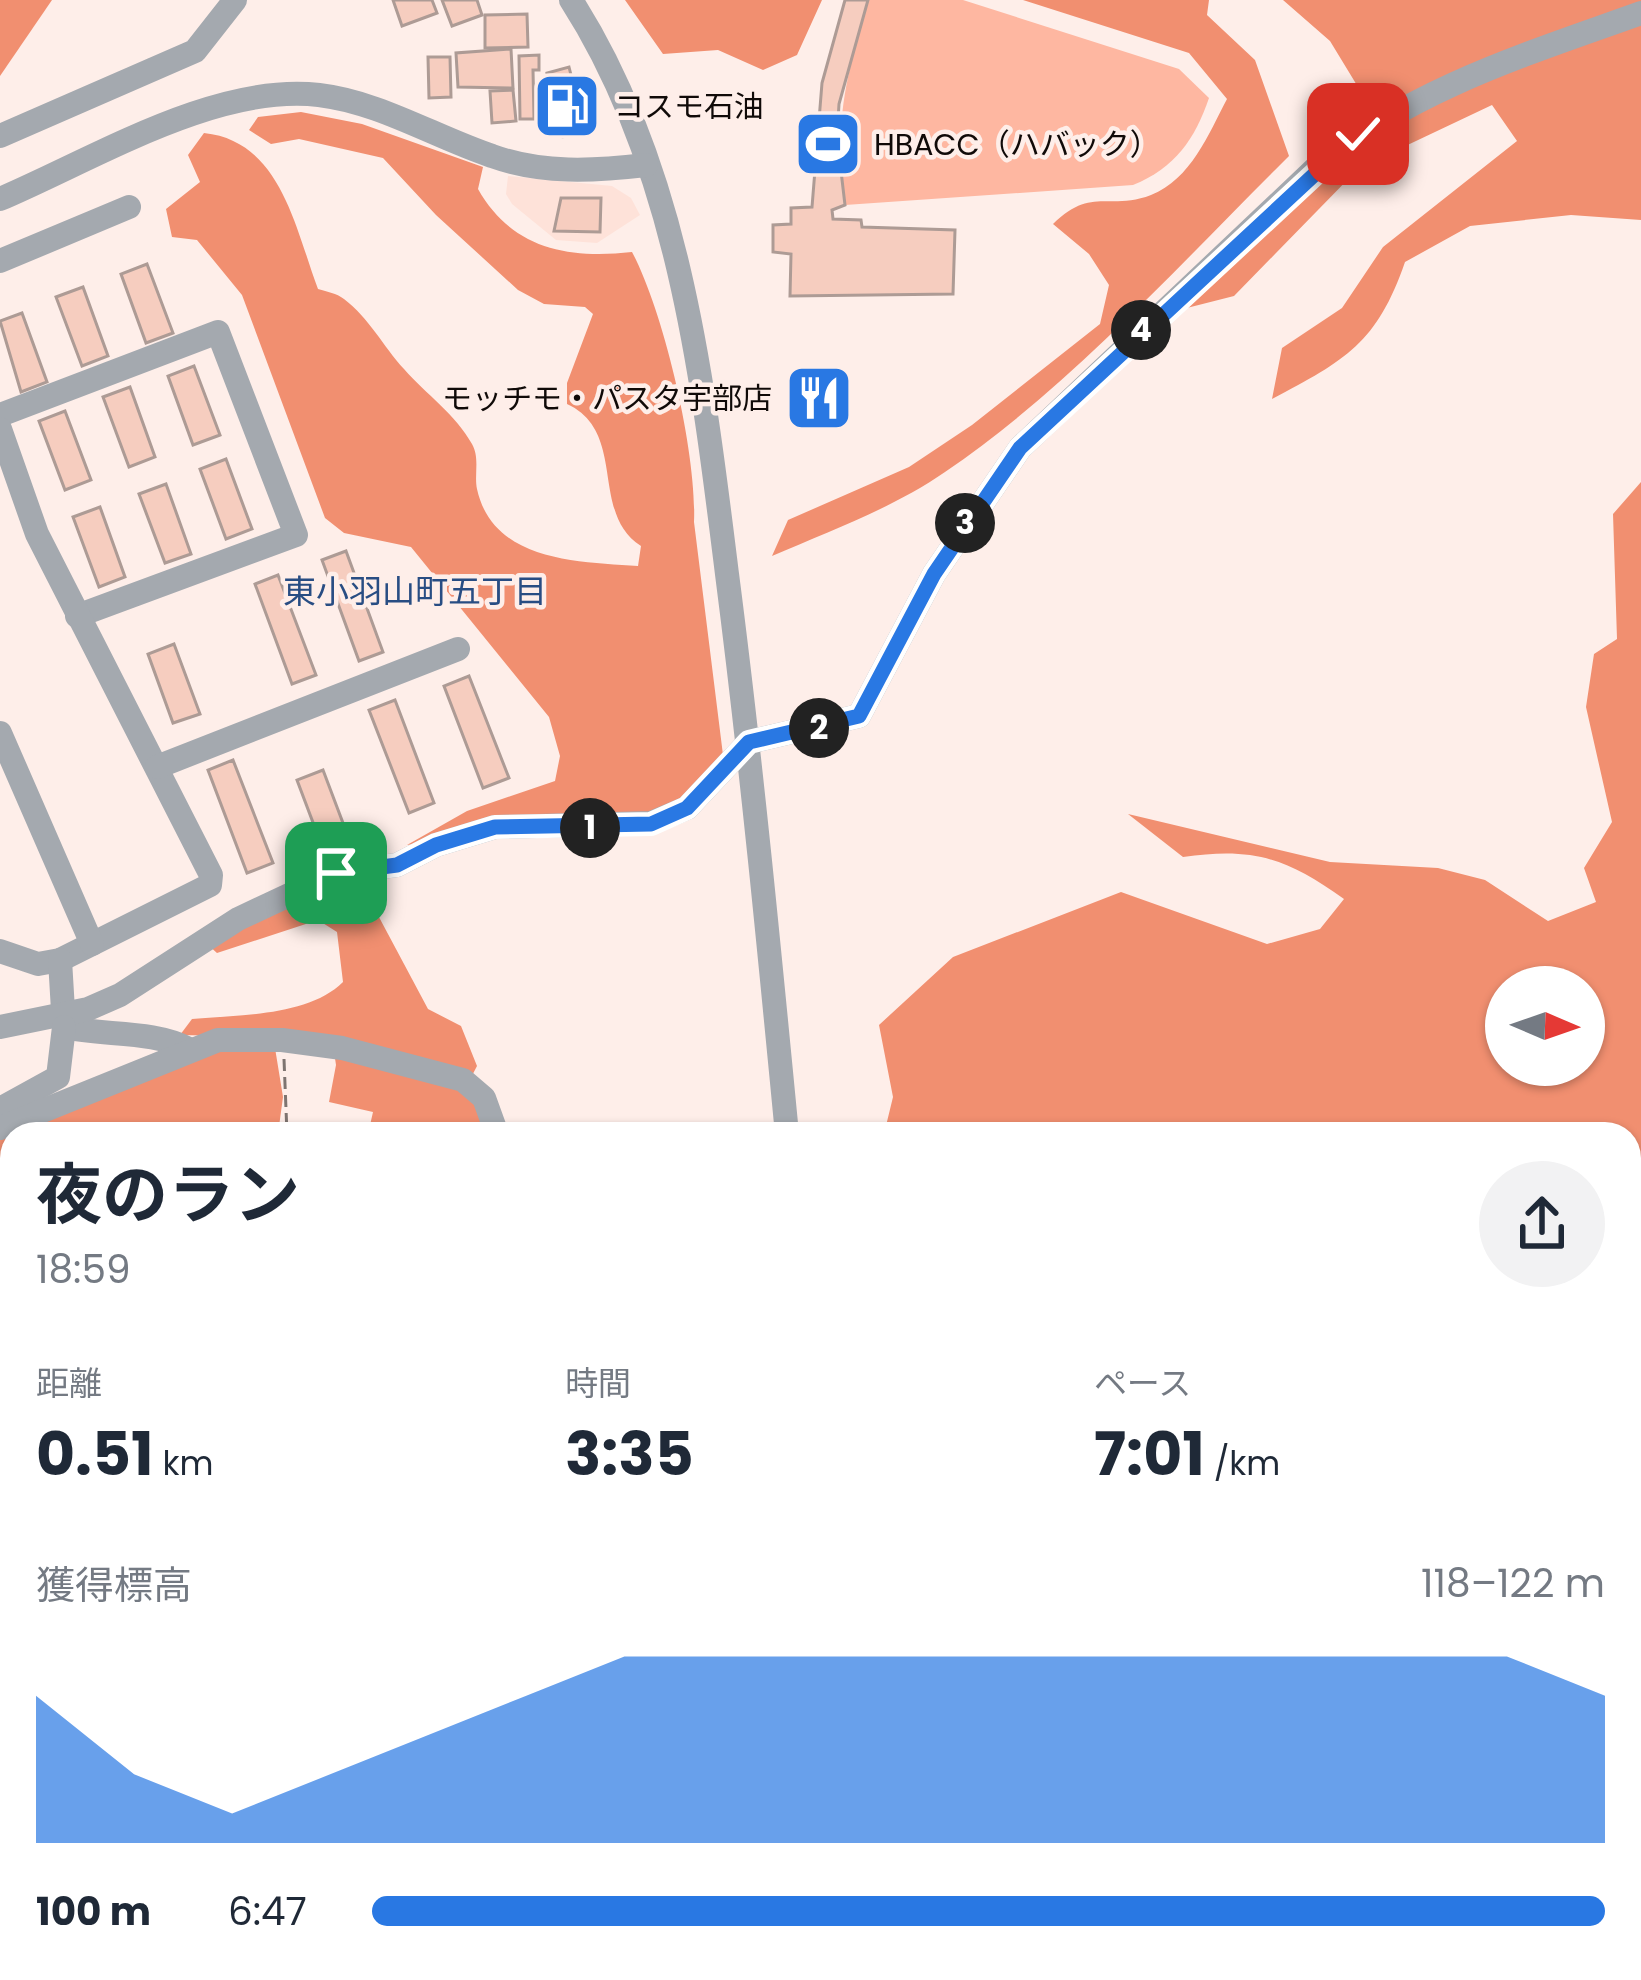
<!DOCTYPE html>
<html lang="ja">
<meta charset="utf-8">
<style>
:root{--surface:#fff;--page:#f2f2f3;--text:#1f2937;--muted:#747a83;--accent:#2978e3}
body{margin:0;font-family:Poppins,"Noto Sans JP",sans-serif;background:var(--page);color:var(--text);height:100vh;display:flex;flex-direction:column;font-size:45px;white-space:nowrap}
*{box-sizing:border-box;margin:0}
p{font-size:39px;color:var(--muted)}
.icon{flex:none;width:66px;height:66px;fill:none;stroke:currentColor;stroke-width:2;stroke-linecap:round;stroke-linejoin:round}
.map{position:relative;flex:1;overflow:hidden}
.details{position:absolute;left:0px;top:1122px;width:1641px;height:858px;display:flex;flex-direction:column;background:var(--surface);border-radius:36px 36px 0 0;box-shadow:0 3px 9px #0004}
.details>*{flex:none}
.needle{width:78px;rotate:92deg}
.fabs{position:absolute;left:1485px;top:966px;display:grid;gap:24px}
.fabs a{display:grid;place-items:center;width:120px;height:120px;border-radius:50%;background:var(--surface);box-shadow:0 3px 9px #0004;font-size:60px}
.pin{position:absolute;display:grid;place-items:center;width:102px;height:102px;color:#fff;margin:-51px;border-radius:24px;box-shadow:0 6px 18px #0006}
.km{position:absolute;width:60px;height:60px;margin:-30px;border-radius:50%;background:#222;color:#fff;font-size:33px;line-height:60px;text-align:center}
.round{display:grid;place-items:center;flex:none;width:126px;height:126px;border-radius:63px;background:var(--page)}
.overview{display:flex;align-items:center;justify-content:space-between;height:204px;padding:0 36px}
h1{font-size:66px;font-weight:700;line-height:90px}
.figures{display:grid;grid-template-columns:repeat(3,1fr);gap:18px;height:204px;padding:12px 36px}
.figures div{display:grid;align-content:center}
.figures b{font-size:60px;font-weight:700}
.figures small{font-size:33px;font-weight:400}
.figures p{font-size:33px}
.chart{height:336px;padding:24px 36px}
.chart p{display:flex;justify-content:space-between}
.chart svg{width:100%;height:216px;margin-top:12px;fill:var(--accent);opacity:.7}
ul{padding:0 36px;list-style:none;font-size:39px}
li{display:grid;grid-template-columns:192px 144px 1fr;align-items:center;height:90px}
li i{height:30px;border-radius:15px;background:var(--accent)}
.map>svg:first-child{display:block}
.built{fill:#fee2d9}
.green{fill:#feb7a1}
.forest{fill:#f18f70;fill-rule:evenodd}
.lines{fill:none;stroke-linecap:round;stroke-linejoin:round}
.stream{stroke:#bfd5f6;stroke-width:4.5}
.river{stroke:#bfd5f6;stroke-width:30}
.building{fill:#f6cdbf;stroke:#ad9b95;stroke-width:3}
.path{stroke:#7e7470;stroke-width:3;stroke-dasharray:12 6;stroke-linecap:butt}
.minor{stroke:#a4a9af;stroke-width:24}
.route-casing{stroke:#fff;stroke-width:24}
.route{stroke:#2978e3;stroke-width:15}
.labels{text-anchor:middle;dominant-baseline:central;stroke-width:9;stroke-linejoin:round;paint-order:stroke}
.poi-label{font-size:30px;fill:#100a08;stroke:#feeee9;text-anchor:start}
.neighbourhood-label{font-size:33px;fill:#284d83;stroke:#feeee9}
</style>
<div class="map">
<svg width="1641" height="1980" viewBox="0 0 1641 1980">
<rect width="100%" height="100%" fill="#feeee9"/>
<!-- built -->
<path class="built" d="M508,176L612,186L631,198L640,215L597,243L556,240L512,204L506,194Z"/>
<!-- green -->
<path class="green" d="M868,0H963L1179,69L1209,98C1195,139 1175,168 1133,185L845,205C833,125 846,77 868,0Z"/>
<!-- forest -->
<g class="forest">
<path d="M0,0H52L0,76Z"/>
<path d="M625,0H822L797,55L763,70L718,50L663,54Z"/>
<path d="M1023,0H1209L1207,15L1255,60L1289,156C1183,261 1069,388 945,472C893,508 830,531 772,556L788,520L909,467L972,425L1100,324L1109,285L1089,254L1053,224C1091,186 1110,211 1151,195C1191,179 1208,135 1227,99L1189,53Z"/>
<path d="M1283,0H1641V220L1571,215L1470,226L1405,262C1377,343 1346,360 1272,399L1282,348L1342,308L1383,247L1517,141L1492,105L1359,168L1234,296L1175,311L1377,127L1374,97L1358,87L1330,41Z"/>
<path d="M301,112L362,124L483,167L478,189C512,249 568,259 632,252C664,312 697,453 694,522L723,755L669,810L407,845L467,811L555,781L560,756L549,717L411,547L344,533L325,518L242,295L197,240L172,237L166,209L200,182L188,155L204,133C281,141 295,228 318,289C328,292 336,293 344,299C369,318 383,346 404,369C426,394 456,415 472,444C480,458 474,475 477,489C493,562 579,562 638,566L641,546C589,513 628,432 567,404V383L593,314L585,307L544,304L518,290L436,215L383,158L299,139L271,144L249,130L258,117Z"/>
<path d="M1641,482V1668L1629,1675V1134H884L893,1097L879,1025L953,957L1121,892L1267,944L1320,929L1344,899C1286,858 1254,847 1183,857L1128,814L1330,862L1438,868L1485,880L1548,921L1596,902L1584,868L1612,822L1586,707L1594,654L1617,639L1613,514ZM1506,987H1584V1065H1506Z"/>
<path d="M349,875L364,889L428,1009L461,1026L477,1066L464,1091L482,1101L487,1134H368L373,1112L329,1102L336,1065L332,1038L180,1035L192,1019C239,1015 309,1016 343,982L337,932L318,920L217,953L207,944Z"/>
<path d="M275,1048L283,1097L278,1134H12V1310L0,1294V1135L194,1053Z"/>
<path d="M1641,1710V1874H1629V1716Z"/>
<path d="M853,1968H1390L1396,1980H861Z"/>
</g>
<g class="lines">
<!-- stream -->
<path class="stream" d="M1629,1702L1641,1695"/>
<!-- river -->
<g class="river">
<path d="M0,1613L12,1525"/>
<path d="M703,1968L708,1980"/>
</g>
</g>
<!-- building -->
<g class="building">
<path d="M393,0H432L437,13L402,26Z"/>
<path d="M442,0H477L482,15L452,26Z"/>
<path d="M845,0H868L839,104L837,137L845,205L832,210L833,219L861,220L862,227L955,230L953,294L790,296L791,254L773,252V225L791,224V208L812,207L822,83Z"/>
<path d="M527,14L528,47L485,48V15Z"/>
<path d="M511,49L513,88L458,87L456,53Z"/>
<path d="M539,55V70H533L534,119H520L519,56Z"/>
<path d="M428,57H450L451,97L429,98Z"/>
<path d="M569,67L585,131L563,137L547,73Z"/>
<path d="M513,90L516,121L492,123L490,91Z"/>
<path d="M561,198H601L600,232L554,231Z"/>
<path d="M147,264L173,333L146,343L121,274Z"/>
<path d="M83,287L108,356L82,366L56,297Z"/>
<path d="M22,313L47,382L21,392L0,321Z"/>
<path d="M194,366L220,435L193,445L168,376Z"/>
<path d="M790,378L849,379L848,418L790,420Z"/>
<path d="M130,387L155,457L129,467L103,397Z"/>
<path d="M65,411L91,480L65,490L39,421Z"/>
<path d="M226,459L252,529L226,539L200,469Z"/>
<path d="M166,484L191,554L165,563L139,494Z"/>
<path d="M100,507L125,577L99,587L73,517Z"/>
<path d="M346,551L383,652L359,661L322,560Z"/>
<path d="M278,575L316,675L292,684L255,584Z"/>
<path d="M174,644L200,714L173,723L148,654Z"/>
<path d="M469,676L509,778L483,788L444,686Z"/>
<path d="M395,700L434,803L409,813L369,710Z"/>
<path d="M233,760L273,863L247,873L208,770Z"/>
<path d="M323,770L349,839L323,849L297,780Z"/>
</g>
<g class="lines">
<!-- path -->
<g class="path">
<path d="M284,1059L287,1134"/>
<path d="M1629,1880H1641"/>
<path d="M523,1980L558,1976L560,1968"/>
</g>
<!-- minor -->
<g class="minor">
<path d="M571,0C679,168 703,381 727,574C751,760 769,947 787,1134"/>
<path d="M0,136L195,51L235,0"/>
<path d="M0,199C94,159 216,83 319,95C379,102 435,137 492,156C542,174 594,171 646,165"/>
<path d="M0,261L129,207"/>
<path d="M0,415L218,332L296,535L77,616"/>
<path d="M0,429L37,534L211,875L210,885L60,960L38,964L0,951"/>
<path d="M0,733L92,944"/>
<path d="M157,767L458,649"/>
<path d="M60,960L64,1027C104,1036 153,1030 189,1049"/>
<path d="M0,1027L88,1009L120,995L238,919L336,873L397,865L436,845L495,827L651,823L687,808L749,742L859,716L934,574L1020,448L1318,166C1414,88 1527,54 1641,13"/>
<path d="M0,1109L58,1077L64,1027"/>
<path d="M0,1128L218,1040H282L342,1048L463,1080L484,1098L497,1134"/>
<path d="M0,1320L10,1351L0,1439"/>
<path d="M0,1446L4,1472"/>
<path d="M291,1968L296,1980"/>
<path d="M821,1968L830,1980"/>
<path d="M427,1980L430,1968"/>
</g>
</g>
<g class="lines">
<defs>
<path id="route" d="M336,873L397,865L436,845L495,827L651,824L687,808L749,742L859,716L934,574L1020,448L1358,134"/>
</defs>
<!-- route casing -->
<use href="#route" class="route-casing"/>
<!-- route -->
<use href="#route" class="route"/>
</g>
<!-- icons -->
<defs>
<symbol id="fuel-square" viewBox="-11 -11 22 22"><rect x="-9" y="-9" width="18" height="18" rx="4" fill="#2978e3" stroke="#feeee9"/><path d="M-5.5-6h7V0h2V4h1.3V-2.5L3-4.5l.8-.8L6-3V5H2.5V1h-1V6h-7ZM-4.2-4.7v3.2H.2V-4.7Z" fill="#fff"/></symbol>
<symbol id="stadium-square" viewBox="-11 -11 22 22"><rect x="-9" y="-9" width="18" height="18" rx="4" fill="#2978e3" stroke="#feeee9"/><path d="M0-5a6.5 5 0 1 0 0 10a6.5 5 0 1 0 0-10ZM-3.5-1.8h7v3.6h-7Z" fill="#fff"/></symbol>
<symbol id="restaurant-square" viewBox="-11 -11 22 22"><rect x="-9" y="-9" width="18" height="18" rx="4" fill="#2978e3" stroke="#feeee9"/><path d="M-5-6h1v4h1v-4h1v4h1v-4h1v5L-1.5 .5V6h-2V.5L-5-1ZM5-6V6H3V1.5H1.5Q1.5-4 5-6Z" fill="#fff"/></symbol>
</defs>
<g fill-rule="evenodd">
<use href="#fuel-square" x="529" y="68" width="76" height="76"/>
<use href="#stadium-square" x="790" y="106" width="76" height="76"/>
<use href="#restaurant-square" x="781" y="360" width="76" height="76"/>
</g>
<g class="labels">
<!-- poi labels -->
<g class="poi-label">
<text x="614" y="106">コスモ石油</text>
<text x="874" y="144">HBACC（ハバック）</text>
<text x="772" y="398" text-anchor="end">モッチモ・パスタ宇部店</text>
</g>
<!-- neighbourhood labels -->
<g class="neighbourhood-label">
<text x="415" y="591">東小羽山町五丁目</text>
</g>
</g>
</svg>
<div class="fabs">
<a><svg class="needle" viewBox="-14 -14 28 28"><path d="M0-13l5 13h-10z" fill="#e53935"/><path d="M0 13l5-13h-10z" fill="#747a83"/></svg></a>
</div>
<div class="pin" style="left:336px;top:873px;background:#1e9e55"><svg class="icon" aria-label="arrive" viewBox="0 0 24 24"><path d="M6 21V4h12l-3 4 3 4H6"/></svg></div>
<div class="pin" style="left:1358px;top:134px;background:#d93025"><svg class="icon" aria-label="check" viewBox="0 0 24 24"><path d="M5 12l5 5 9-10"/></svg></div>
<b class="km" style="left:590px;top:828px">1</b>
<b class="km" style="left:819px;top:728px">2</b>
<b class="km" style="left:965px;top:523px">3</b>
<b class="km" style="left:1141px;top:330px">4</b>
<section class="details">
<div class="overview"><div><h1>夜のラン</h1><p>18:59</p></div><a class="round"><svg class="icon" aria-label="share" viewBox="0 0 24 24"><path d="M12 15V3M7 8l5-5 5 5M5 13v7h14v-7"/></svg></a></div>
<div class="figures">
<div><p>距離</p><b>0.51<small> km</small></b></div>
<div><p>時間</p><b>3:35</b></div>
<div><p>ペース</p><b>7:01<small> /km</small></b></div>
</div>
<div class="chart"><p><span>獲得標高</span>118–122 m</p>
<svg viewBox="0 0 160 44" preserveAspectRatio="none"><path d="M0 44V14L10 30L20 38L30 30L40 22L50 14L60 6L70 6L80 6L90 6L100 6L110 6L120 6L130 6L140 6L150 6L160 14V44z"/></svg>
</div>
<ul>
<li><b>100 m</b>6:47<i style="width:100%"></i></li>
</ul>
</section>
</div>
